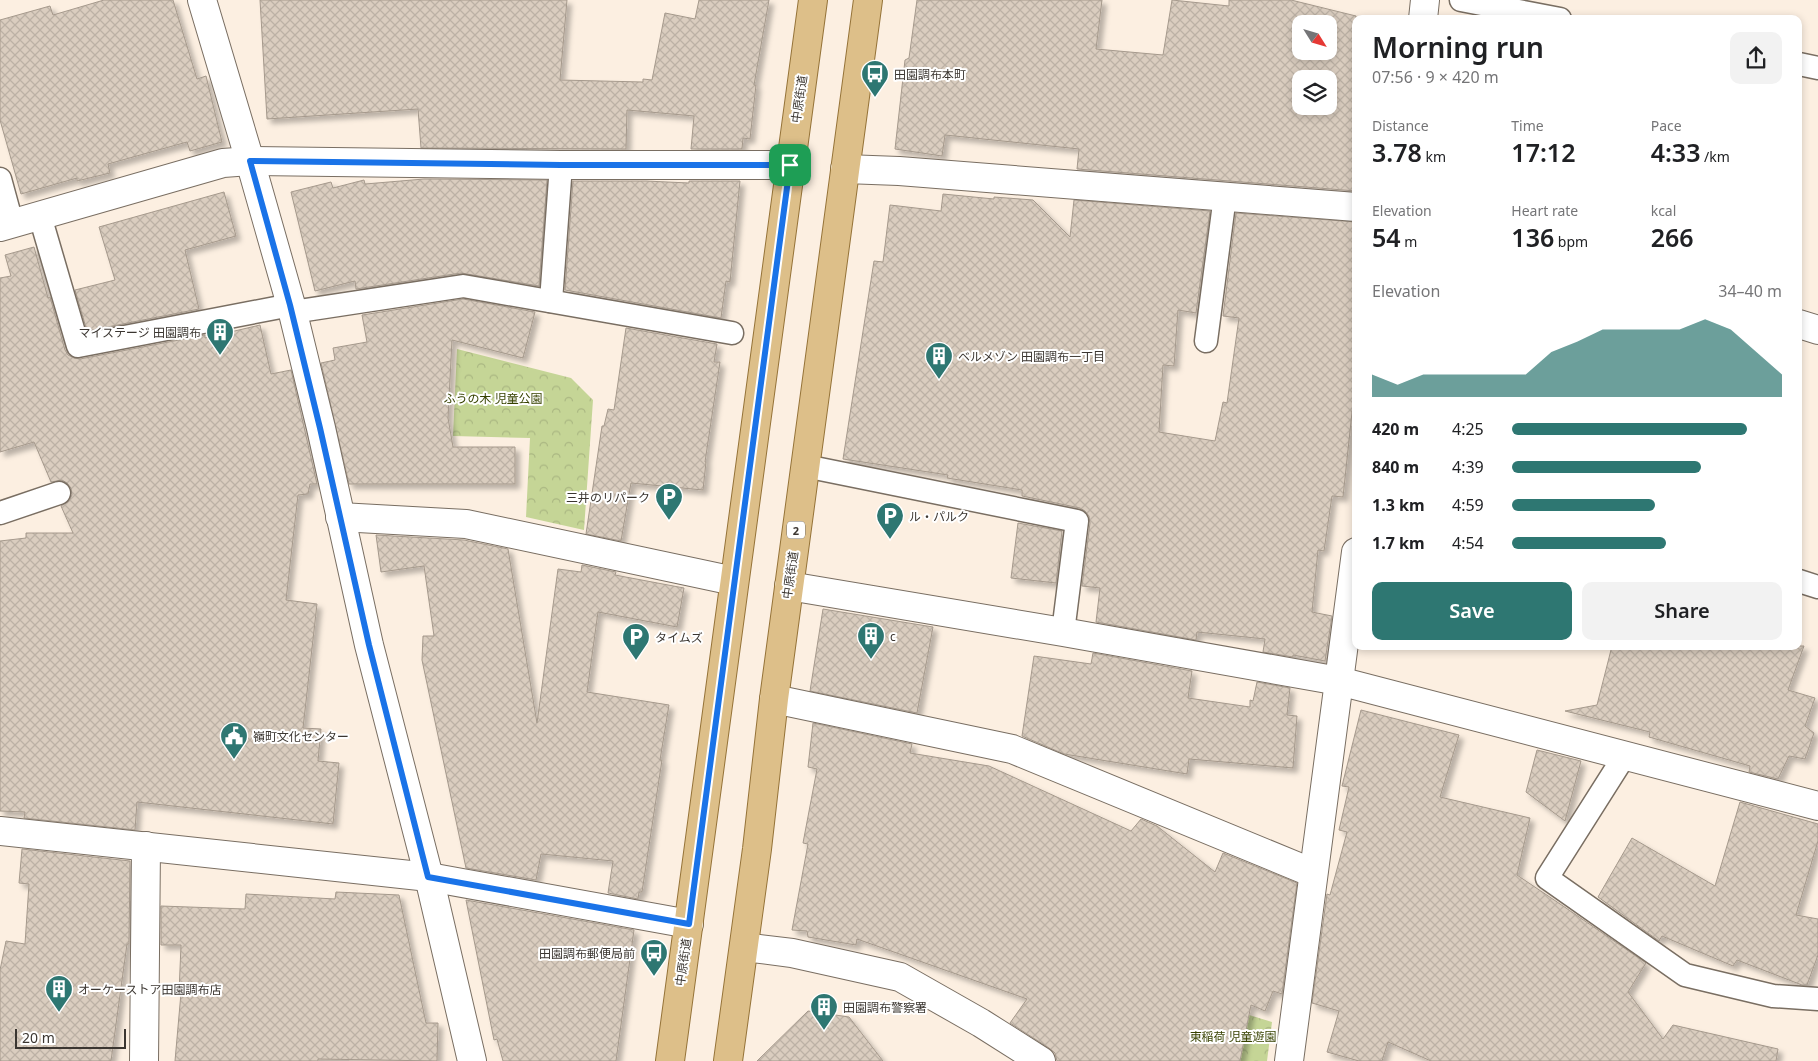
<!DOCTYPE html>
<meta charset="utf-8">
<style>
:root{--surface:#fff;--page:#f2f2f2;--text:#202124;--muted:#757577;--accent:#2e7772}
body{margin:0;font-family:"Noto Sans","Noto Sans JP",sans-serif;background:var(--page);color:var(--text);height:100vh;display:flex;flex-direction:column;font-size:19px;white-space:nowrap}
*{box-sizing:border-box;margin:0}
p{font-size:16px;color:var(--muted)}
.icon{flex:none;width:28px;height:28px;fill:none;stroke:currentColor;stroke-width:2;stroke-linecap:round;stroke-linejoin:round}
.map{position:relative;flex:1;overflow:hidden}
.side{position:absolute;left:1352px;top:15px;width:450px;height:635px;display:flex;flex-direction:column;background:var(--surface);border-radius:10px;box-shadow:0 2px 8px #0003}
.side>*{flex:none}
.needle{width:32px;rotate:127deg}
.buttons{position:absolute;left:1292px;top:15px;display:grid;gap:10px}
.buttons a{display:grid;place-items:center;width:45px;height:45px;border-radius:10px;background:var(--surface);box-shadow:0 2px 8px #0003;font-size:25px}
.scale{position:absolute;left:15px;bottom:12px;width:111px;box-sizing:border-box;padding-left:5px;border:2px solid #3b3631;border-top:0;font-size:14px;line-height:18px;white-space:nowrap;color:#3b3631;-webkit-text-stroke:4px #fff;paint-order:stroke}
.pin{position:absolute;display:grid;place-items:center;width:42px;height:42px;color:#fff;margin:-21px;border-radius:10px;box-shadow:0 2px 8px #0006}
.round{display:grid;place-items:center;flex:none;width:52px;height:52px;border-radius:10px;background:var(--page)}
.summary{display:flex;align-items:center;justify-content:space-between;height:85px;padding:0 20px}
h1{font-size:28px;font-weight:600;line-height:38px}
.stats{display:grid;grid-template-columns:repeat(3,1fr);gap:8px;height:85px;padding:5px 20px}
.stats div{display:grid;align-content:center}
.stats b{font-size:25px;font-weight:600}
.stats small{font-size:14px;font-weight:400}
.stats p{font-size:14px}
.chart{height:140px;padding:10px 20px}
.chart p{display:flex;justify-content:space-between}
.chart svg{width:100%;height:90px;margin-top:5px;fill:var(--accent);opacity:.7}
.primary-button{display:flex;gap:10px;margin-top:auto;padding:10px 20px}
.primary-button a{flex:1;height:58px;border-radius:10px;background:var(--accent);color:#fff;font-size:20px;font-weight:600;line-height:58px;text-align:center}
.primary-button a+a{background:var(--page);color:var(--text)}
ul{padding:0 20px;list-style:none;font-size:16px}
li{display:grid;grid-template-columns:80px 60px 1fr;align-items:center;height:38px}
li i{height:12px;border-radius:6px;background:var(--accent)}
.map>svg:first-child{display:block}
.park{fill:url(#park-crowns)}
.building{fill:url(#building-cross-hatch);stroke:#a5998c;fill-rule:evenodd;filter:url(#shadow)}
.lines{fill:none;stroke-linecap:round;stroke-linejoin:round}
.service-casing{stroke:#796e62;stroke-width:25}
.minor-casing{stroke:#796e62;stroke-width:30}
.primary-casing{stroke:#957338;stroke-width:30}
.service{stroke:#fff;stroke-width:22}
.minor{stroke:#fff;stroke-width:28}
.primary{stroke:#ddbf89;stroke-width:28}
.route-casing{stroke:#fff;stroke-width:10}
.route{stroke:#1a73e8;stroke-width:6}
.labels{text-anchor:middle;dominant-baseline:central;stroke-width:4;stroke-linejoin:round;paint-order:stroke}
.shield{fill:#fff;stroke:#76726f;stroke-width:1}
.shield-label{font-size:11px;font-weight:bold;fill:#3b3631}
.poi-label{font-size:12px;fill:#3b3631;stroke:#fff;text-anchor:start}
.street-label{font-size:12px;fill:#3b3631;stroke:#fff}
.park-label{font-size:12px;fill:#374200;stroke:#fff}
</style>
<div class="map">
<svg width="1818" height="1061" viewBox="0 0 1818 1061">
<defs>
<pattern id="park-crowns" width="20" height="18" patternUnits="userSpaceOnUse" patternTransform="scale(1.25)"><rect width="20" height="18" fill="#c5d596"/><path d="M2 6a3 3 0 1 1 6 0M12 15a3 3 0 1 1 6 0" fill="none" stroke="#aab782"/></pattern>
<pattern id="building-cross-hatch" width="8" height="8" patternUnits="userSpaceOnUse" patternTransform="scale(1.25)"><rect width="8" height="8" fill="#dacdbf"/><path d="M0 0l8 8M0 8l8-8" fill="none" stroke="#bcb1a5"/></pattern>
<filter id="shadow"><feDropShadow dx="4.5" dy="4.5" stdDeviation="2.5" flood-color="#0004"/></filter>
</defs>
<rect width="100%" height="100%" fill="#fcefe1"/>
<!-- park -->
<g class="park">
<path d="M457,349L571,378L593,400L584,530L526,517L530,438L453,436Z"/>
<path d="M1213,1004L1272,1022L1267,1061H1225Z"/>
</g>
<!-- building -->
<g class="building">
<path d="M104,0H173L197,79L206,76L222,142L190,151L187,142L108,164L110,173L77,181V178L21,194L0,120V20L50,6L53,15Z"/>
<path d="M260,0H567L560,80L643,82V79L652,80L665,13L695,19L699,0H769L754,85H756L750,139L743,138L742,149H691L694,116L627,110L626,149L421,148L418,109L267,119Z"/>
<path d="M917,0H1102L1096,49L1163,55L1172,0L1229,6V0H1291L1356,16V191L1077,169L1079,149L945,135L942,156L895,149L905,60L909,58ZM1301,24H1329V51H1301ZM1301,79H1329V106H1301Z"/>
<path d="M424,179L547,180L539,286L461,273L356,289L355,281L315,291L291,192L331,182L333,188L364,180L365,184Z"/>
<path d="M573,181H646L689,183V181H740L730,282L726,281L721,318L565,290Z"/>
<path d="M224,192L236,236L185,250L199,309L87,331L75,290L115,280L99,227Z"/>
<path d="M943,194L994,199V197L1033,200L1070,237L1074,200L1210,211L1196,313L1178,310L1174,366L1163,365L1159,432L1215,441L1223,402L1227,403L1239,318L1223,316L1236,213L1356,222V375L1343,497L1332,496L1324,551L1318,550L1312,612L1332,616L1325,661L1293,655V657L1263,652L1265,639L1197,632L1196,640L1096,622L1100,588L1082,586L1090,523L1089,516L1085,511L1080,508L1022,496V490L947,478L948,475L843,459L874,261L883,262L890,205L941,211Z"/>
<path d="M34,247L48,298L50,297L65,350L68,355L74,358L80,359L205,335V338L260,325L271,374L291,370L317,484H310L308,494L298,495L286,600L317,604L303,728L321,729L318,761L339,763L333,824L137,802L135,830L24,818L25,812L0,811V541L26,538V533H73L61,506L69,501L72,495L71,488L67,483L62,480L51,482L34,442L0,452V278L11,276L5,255Z"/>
<path d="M463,299L535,312L523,358L452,340L448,418L453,447H515V484H349L321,363L335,360L333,348L367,342L362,315Z"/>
<path d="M626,328L717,344L714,362H720L705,462H706L703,490L631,483L621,541L586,534L602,426H604L608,409L614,410Z"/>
<path d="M1018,523L1062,531L1056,583L1011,578Z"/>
<path d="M376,535L464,540L508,549L537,723L558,569L581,572L582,565L616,572L615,575L684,588L677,627L598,612L587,692L669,705L660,760H662L642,892H639L638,899L608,893L613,861L541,854L536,880L466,868L422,660L423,636H434L424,566L381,572Z"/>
<path d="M823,609L933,627L917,713L810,691Z"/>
<path d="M1612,646H1804L1788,690L1815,698L1805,726L1814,733L1805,759L1789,756L1778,779L1749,772L1750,766L1649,737L1650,732L1565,711L1597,705Z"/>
<path d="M1093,653L1192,671L1188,698L1250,707V700L1253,701L1257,682L1290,688L1287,715L1297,716L1293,768L1189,759L1187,774L1064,754L1022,736L1034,656L1091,664Z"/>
<path d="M1361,710L1459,735L1440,797L1530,818L1517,875L1566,908L1646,963L1628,992L1663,1039L1673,1025L1778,1049L1776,1061H1431L1388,1042L1382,1061H1359L1327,1052L1339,1011L1312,1003L1327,894L1330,895L1347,832L1339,830L1349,787L1342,786Z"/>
<path d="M813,723L912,744L910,753L989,766L1131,831L1141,819L1157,826L1215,872L1223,853L1297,883L1282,994L1273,991L1265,1011L1251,1005L1240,1061H1057L1055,1053L1049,1048L1010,1023L1027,999L857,939L856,945L808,937L807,931L792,930L808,844L803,843L817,769L808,767Z"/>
<path d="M1537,750L1581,761L1565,821L1526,792Z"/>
<path d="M1740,802L1818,824V841L1796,915L1818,919V955L1807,985H1802L1737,960L1733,966L1662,936L1659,941L1598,897L1632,838L1715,886Z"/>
<path d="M22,849L130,861L129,944H127L111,1061H0V970L6,941L25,944L29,884L19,883Z"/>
<path d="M336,892L399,895L426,1023H438L437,1061L318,1059V1061H175L181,993H179L181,945H161V906L245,909L246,894L335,899Z"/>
<path d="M466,900L634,930L616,1061H503L497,1039L494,1040Z"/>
<path d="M808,1011L849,1017L883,1061H757Z"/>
</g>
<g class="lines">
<defs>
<g id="service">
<path d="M1461,0L1560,19"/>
<path d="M1799,64L1818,68"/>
<path d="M0,179L12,223"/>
<path d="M40,216L78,346L291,305"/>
<path d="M551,301L561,165"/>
<path d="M292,312L463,286L732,333"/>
<path d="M1206,341L1225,196"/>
<path d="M805,466L1077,521L1063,632"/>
<path d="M0,513L59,493"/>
<path d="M1799,581L1818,587"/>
<path d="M1625,755L1547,878L1685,975L1773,996L1818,999"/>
</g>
<g id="minor">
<path d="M202,0L250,161L291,305L321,428L369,645L429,877L472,1061"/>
<path d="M1423,19L1425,0"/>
<path d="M845,169L899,171L1356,207"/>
<path d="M0,227L223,163L250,161L561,165H790"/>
<path d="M1799,324L1818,330"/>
<path d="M340,517L466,524L734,581"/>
<path d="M789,586L1063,632L1339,681L1818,806"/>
<path d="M774,699L1012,749L1313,873"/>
<path d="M0,831L429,877L689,924"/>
<path d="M744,947L792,953L900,977L981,1023L1041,1061"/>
<path d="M144,1061L146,846"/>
<path d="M1289,1061L1356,552"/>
</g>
<g id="primary">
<path d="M670,1061L813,0"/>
<path d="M728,1061L757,849L774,699L868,0"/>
</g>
</defs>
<!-- service casing -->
<use href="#service" class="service-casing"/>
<!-- minor casing -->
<use href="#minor" class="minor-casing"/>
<!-- primary casing -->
<use href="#primary" class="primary-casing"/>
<!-- service -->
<use href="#service" class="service"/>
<!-- minor -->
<use href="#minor" class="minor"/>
<!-- primary -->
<use href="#primary" class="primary"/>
</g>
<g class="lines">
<defs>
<path id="route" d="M250,161L561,165H790L689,924L428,877L369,645L320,428L290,305Z"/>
</defs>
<!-- route casing -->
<use href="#route" class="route-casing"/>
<!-- route -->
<use href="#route" class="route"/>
</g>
<!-- icons -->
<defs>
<symbol id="bus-pin" viewBox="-11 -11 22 30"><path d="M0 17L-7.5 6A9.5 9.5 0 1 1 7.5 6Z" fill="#2e7772" stroke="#fff"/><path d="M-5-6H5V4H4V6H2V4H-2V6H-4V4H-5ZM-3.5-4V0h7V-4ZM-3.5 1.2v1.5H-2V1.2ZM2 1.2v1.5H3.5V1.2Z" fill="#fff"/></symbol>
<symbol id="building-pin" viewBox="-11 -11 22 30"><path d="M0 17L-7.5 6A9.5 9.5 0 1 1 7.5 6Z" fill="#2e7772" stroke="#fff"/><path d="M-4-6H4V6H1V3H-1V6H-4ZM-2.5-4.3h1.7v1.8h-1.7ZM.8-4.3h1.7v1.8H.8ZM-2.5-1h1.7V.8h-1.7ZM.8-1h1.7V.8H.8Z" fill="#fff"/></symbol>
<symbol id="parking-pin" viewBox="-11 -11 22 30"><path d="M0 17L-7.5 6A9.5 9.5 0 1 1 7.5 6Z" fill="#2e7772" stroke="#fff"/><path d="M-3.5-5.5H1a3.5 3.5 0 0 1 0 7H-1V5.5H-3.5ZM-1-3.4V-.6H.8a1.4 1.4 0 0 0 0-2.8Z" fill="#fff"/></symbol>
<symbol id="civic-pin" viewBox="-11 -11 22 30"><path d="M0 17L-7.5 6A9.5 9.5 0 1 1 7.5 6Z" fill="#2e7772" stroke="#fff"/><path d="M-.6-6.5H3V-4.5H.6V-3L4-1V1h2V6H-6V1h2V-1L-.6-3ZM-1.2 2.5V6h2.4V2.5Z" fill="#fff"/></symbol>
</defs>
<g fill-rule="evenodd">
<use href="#bus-pin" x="859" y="58" width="32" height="43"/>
<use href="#building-pin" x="204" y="316" width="32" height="43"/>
<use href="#building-pin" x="923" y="340" width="32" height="43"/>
<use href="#parking-pin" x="653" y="481" width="32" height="43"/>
<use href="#parking-pin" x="874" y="500" width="32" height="43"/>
<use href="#building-pin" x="855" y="620" width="32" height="43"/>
<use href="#parking-pin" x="620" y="621" width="32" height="43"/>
<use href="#civic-pin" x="218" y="720" width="32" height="43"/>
<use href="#bus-pin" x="638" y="937" width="32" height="43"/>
<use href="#building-pin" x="43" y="973" width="32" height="43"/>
<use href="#building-pin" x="808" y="991" width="32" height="43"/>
</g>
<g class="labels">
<!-- shield labels -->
<rect class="shield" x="787" y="521.5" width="18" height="17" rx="4"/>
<g class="shield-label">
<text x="796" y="530">2</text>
</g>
<!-- poi labels -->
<g class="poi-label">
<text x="894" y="74">田園調布本町</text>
<text x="201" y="332" text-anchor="end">マイステージ 田園調布</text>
<text x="958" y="356">ベルメゾン 田園調布一丁目</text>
<text x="650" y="497" text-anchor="end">三井のリパーク</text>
<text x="909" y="516">ル・パルク</text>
<text x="890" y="636">c</text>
<text x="655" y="637">タイムズ</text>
<text x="253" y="736">嶺町文化センター</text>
<text x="635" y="953" text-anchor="end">田園調布郵便局前</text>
<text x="78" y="989">オーケーストア田園調布店</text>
<text x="843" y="1007">田園調布警察署</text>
</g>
<!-- street labels -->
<g class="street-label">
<text transform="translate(799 99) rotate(-82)">中原街道</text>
<text transform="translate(790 575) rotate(-82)">中原街道</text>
<text transform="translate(683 962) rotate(-82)">中原街道</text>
</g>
<!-- park labels -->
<g class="park-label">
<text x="493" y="398">ふうの木 児童公園</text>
<text x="1233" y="1036">東稲荷 児童遊園</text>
</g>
</g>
</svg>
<div class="buttons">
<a><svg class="needle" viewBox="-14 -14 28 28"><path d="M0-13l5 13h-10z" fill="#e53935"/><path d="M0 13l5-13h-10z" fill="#757577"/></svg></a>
<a><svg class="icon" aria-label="layers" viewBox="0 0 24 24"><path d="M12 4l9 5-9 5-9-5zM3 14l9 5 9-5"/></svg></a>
</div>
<div class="scale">20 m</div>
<div class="pin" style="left:790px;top:165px;background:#1e9e55"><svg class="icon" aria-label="arrive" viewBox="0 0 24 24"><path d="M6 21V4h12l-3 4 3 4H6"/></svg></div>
<section class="side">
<div class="summary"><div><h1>Morning run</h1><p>07:56 · 9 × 420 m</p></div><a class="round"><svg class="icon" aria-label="share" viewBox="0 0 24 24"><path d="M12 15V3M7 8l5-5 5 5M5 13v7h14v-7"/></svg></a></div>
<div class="stats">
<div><p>Distance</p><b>3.78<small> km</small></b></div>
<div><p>Time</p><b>17:12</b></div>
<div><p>Pace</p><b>4:33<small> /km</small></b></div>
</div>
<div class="stats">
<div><p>Elevation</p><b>54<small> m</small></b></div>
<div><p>Heart rate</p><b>136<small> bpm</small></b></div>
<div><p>kcal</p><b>266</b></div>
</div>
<div class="chart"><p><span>Elevation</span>34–40 m</p>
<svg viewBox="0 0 160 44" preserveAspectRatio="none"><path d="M0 44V33L10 38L20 33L30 33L40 33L50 33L60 33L70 22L80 17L90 11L100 11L110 11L120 11L130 6L140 11L150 22L160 33V44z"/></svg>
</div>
<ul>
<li><b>420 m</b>4:25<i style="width:87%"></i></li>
<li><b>840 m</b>4:39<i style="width:70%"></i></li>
<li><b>1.3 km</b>4:59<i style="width:53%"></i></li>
<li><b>1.7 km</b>4:54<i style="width:57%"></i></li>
</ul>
<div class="primary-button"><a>Save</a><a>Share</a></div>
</section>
</div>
